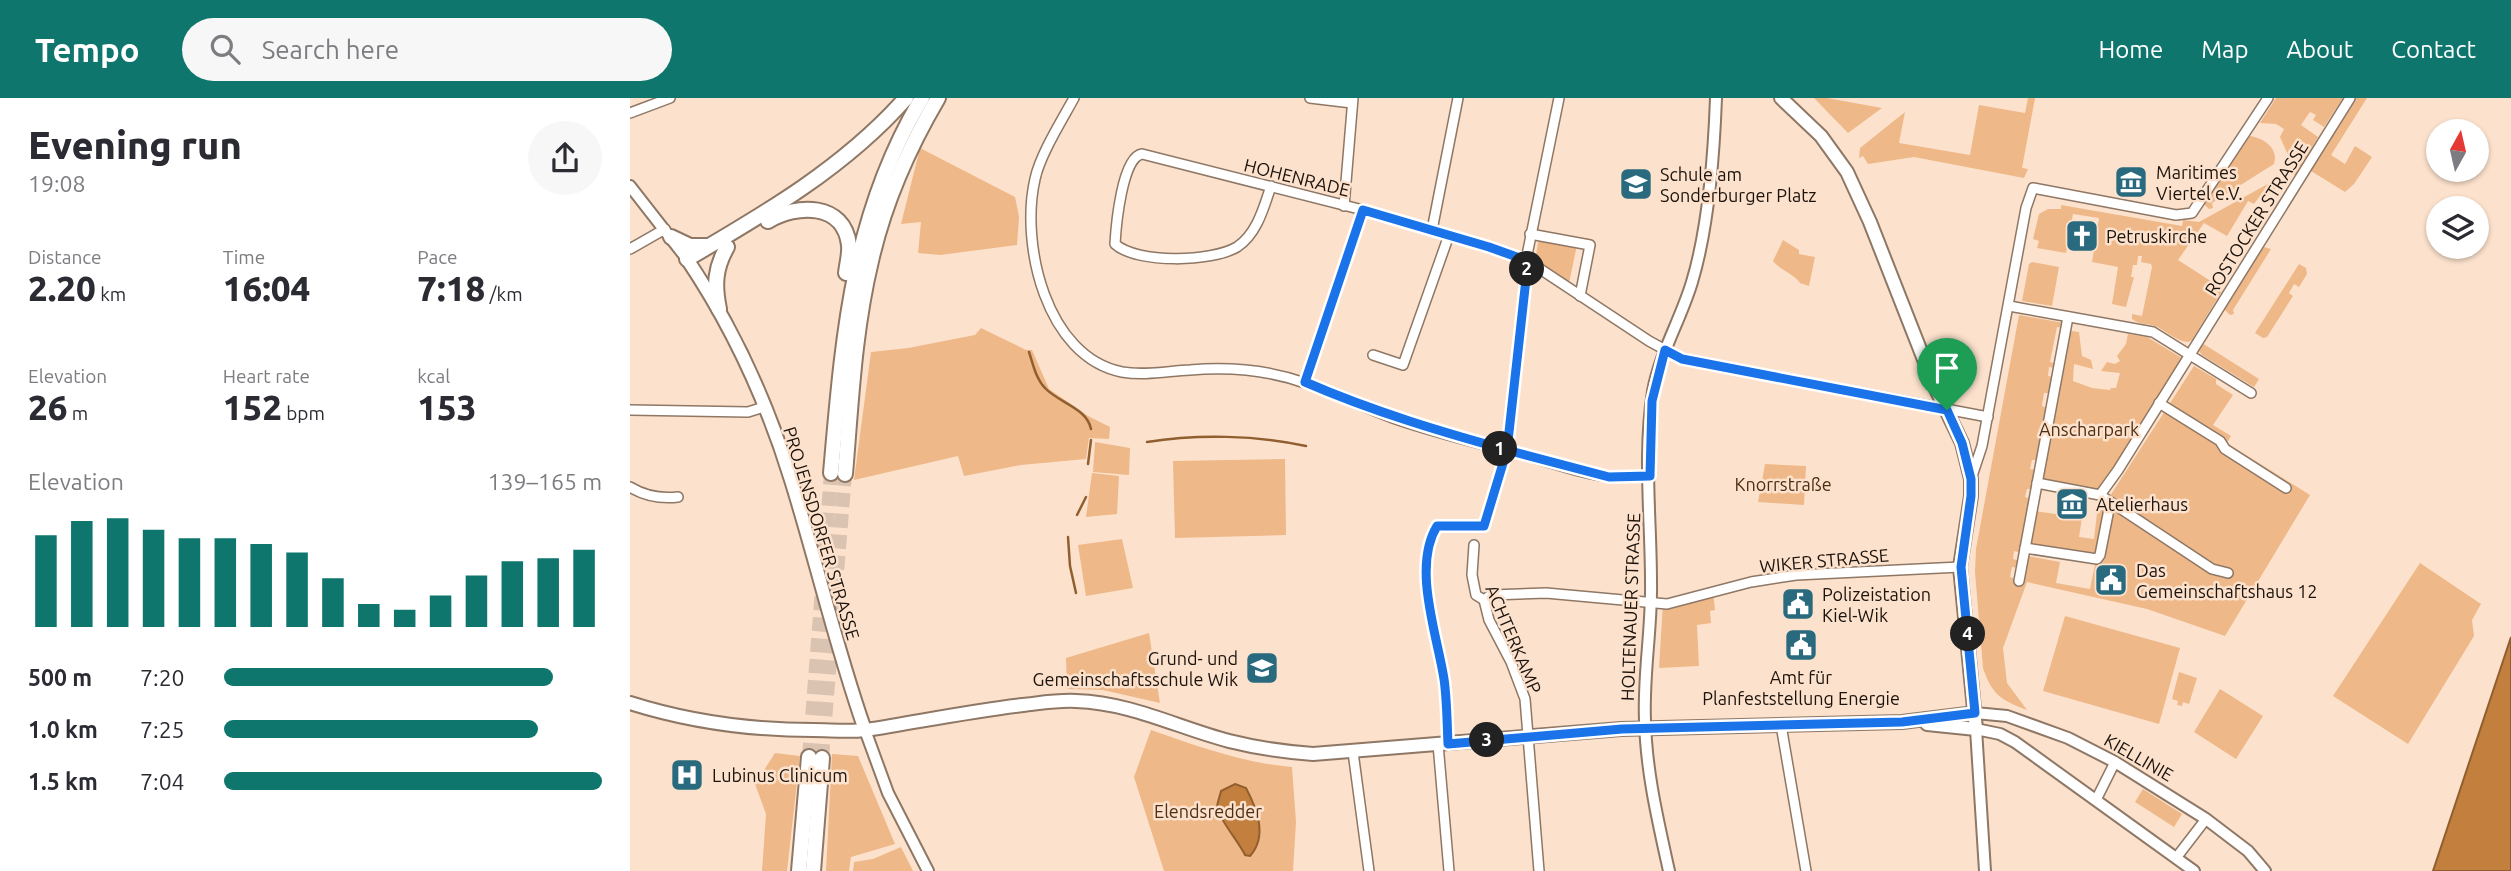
<!DOCTYPE html>
<meta charset="utf-8">
<style>
:root{--surface:#fff;--page:#f7f7f7;--text:#2b2b33;--muted:#7c7c81;--accent:#0f766e}
body{margin:0;font-family:Ubuntu,sans-serif;background:var(--page);color:var(--text);height:100vh;display:flex;flex-direction:column;font-size:26px;white-space:nowrap}
*{box-sizing:border-box;margin:0}
p{font-size:23px;color:var(--muted)}
.icon{flex:none;width:38px;height:38px;fill:none;stroke:currentColor;stroke-width:2;stroke-linecap:round;stroke-linejoin:round}
.map{position:relative;flex:1;overflow:hidden}
.side{display:flex;flex-direction:column;background:var(--surface);width:630px}
.side>*{flex:none}
.needle{width:46px;rotate:8deg}
.controls{position:absolute;left:1796px;top:21px;display:grid;gap:14px}
.controls a{display:grid;place-items:center;width:63px;height:63px;border-radius:50%;background:var(--surface);box-shadow:0 2px 5px #0004;font-size:35px}
.pin{position:absolute;display:grid;place-items:center;width:60px;height:60px;color:#fff;margin:-72px -30px;border-radius:50% 50% 50% 0;rotate:-45deg;box-shadow:0 0 7px #0007}
.pin .icon{rotate:45deg}
.km{position:absolute;width:35px;height:35px;margin:-18px;border-radius:50%;background:#222;color:#fff;font-size:19px;line-height:35px;text-align:center}
.round{display:grid;place-items:center;flex:none;width:74px;height:74px;border-radius:37px;background:var(--page)}
.head{display:flex;align-items:center;justify-content:space-between;height:119px;padding:0 28px}
h1{font-size:38px;font-weight:800;line-height:52px}
.metrics{display:grid;grid-template-columns:repeat(3,1fr);gap:10px;height:119px;padding:7px 28px}
.metrics div{display:grid;align-content:center}
.metrics b{font-size:35px;font-weight:800}
.metrics small{font-size:19px;font-weight:400}
.metrics p{font-size:19px}
.chart{height:196px;padding:14px 28px}
.chart p{display:flex;justify-content:space-between}
.chart svg{width:100%;height:126px;margin-top:7px;stroke:var(--accent);stroke-width:6}
ul{padding:0 28px;list-style:none;font-size:23px}
li{display:grid;grid-template-columns:112px 84px 1fr;align-items:center;height:52px}
li i{height:18px;border-radius:9px;background:var(--accent)}
header{display:flex;align-items:center;gap:42px;box-sizing:border-box;height:98px;padding:0 35px;background:var(--accent);color:#fff}
header strong{font-size:33px}
nav{display:flex;gap:38px;margin-inline-start:auto;font-size:24px}
.search{width:490px;height:63px;background:var(--page);display:flex;align-items:center;gap:18px;box-sizing:border-box;padding:0 24px;border-radius:38px;color:var(--muted);font-size:26px}
main{display:flex;flex:1;min-height:0}
.map>svg:first-child{display:block}
.green{fill:#efb888}
.water{fill:#c37f3e;stroke:#915f2f;stroke-width:2}
.lines{fill:none;stroke-linecap:round;stroke-linejoin:round}
.stream{stroke:#915f2f;stroke-width:2.5}
.trunk-tunnel{stroke:#dac3b0;stroke-width:14;stroke-dasharray:14 7;stroke-linecap:butt}
.minor-casing{stroke:#8e7765;stroke-width:12}
.tertiary-casing{stroke:#8e7765;stroke-width:14}
.secondary-casing{stroke:#8e7765;stroke-width:16}
.trunk-casing{stroke:#8e7765;stroke-width:18}
.minor{stroke:#fff;stroke-width:9}
.tertiary{stroke:#fff;stroke-width:10}
.secondary{stroke:#fff;stroke-width:12}
.trunk{stroke:#fff;stroke-width:14}
.route-casing{stroke:#fff;stroke-width:14}
.route{stroke:#1a73e8;stroke-width:9}
.labels{text-anchor:middle;dominant-baseline:central;stroke-width:5;stroke-linejoin:round;paint-order:stroke}
.poi-label{font-size:18px;fill:#1c130c;stroke:#fce2cd;text-anchor:start}
.street-label{font-size:18px;fill:#1c130c;stroke:#fce2cd}
.park-label{font-size:18px;fill:#4c2f14;stroke:#fce2cd}
</style>
<header>
<strong>Tempo</strong>
<div class="search"><svg class="icon" aria-label="search" viewBox="0 0 24 24"><circle cx="10" cy="10" r="6"/><path d="M15 15l6 6"/></svg>Search here</div>
<nav><a>Home</a><a>Map</a><a>About</a><a>Contact</a></nav>
</header>
<main>
<section class="side">
<div class="head"><div><h1>Evening run</h1><p>19:08</p></div><a class="round"><svg class="icon" aria-label="share" viewBox="0 0 24 24"><path d="M12 15V3M7 8l5-5 5 5M5 13v7h14v-7"/></svg></a></div>
<div class="metrics">
<div><p>Distance</p><b>2.20<small> km</small></b></div>
<div><p>Time</p><b>16:04</b></div>
<div><p>Pace</p><b>7:18<small> /km</small></b></div>
</div>
<div class="metrics">
<div><p>Elevation</p><b>26<small> m</small></b></div>
<div><p>Heart rate</p><b>152<small> bpm</small></b></div>
<div><p>kcal</p><b>153</b></div>
</div>
<div class="chart"><p><span>Elevation</span>139–165 m</p>
<svg viewBox="0 0 160 44" preserveAspectRatio="none"><path d="M5 44V12M15 44V7M25 44V6M35 44V10M45 44V13M55 44V13M65 44V15M75 44V18M85 44V27M95 44V36M105 44V38M115 44V33M125 44V26M135 44V21M145 44V20M155 44V17"/></svg>
</div>
<ul>
<li><b>500 m</b>7:20<i style="width:87%"></i></li>
<li><b>1.0 km</b>7:25<i style="width:83%"></i></li>
<li><b>1.5 km</b>7:04<i style="width:100%"></i></li>
</ul>
</section>
<div class="map">
<svg width="1881" height="773" viewBox="0 0 1881 773">
<rect width="100%" height="100%" fill="#fce2cd"/>
<!-- green -->
<g class="green">
<path d="M1184,0H1197L1252,10L1218,35Z"/>
<path d="M1398,0H1405L1392,70L1398,71L1394,80L1284,59L1238,66L1233,58L1229,60L1230,50L1275,14L1269,45L1340,57L1349,7L1395,15Z"/>
<path d="M1646,0H1713L1694,29L1683,22L1686,17L1680,14L1671,27L1688,39L1666,78L1655,72L1658,57L1650,39L1654,31L1646,26L1630,25Z"/>
<path d="M1726,0H1737L1701,57L1715,66L1725,48L1742,59L1724,86L1715,94L1681,73Z"/>
<path d="M1621,38C1635,41 1649,51 1644,66L1582,105L1583,110L1579,111L1574,106L1615,42Z"/>
<path d="M290,50L385,99L389,119L387,147L310,157L288,155L291,124L271,126Z"/>
<path d="M1645,82L1649,84L1644,93L1635,91L1624,106L1618,103L1597,138L1574,125L1548,162L1593,191L1562,242L1558,244C1545,243 1537,233 1525,228C1516,225 1510,227 1502,221V216L1512,218L1522,169L1521,166L1511,164L1512,158H1508L1507,167H1503L1501,179H1504L1496,209L1482,206L1488,169L1462,164L1469,120L1443,116L1436,155L1407,150L1409,143L1403,141L1409,116L1418,111H1431V107L1552,128L1553,122L1569,124Z"/>
<path d="M909,139L947,147L939,185L905,163Z"/>
<path d="M1153,142L1169,152V156L1185,159L1179,188L1170,185C1163,175 1150,172 1143,163Z"/>
<path d="M1634,149L1641,151L1603,212L1604,216L1600,217L1595,212V208L1630,152Z"/>
<path d="M1402,164L1429,169L1422,208L1392,203L1399,166Z"/>
<path d="M1669,166L1676,170L1677,176L1669,189L1664,186L1659,195L1663,198L1637,239L1633,240L1625,235Z"/>
<path d="M1389,217L1434,225L1433,230L1427,229L1420,264L1426,266L1425,270L1419,269L1418,278L1423,279L1420,295H1414L1412,308L1417,310L1408,362H1402L1400,371L1406,372L1403,391H1397L1395,399L1401,401L1392,455L1384,453L1383,461L1390,463L1389,470L1382,469L1380,479L1393,483L1398,458L1430,464L1426,485L1460,491L1478,401L1564,268L1586,281V286L1603,297L1583,327L1601,338L1597,345L1680,397L1595,538L1517,511L1397,484L1373,550L1377,585L1397,612C1371,602 1362,597 1353,570L1345,474L1346,451Z"/>
<path d="M351,230L396,252H402L419,291L458,318L480,329L479,341L459,340L456,361L391,367L334,378L328,358L224,382L241,254L278,250L345,237Z"/>
<path d="M1435,232L1449,234L1452,258L1461,262L1463,271L1444,266L1443,283L1462,290L1480,292L1481,290H1486L1490,275L1471,273L1477,264L1485,266L1490,263L1487,258L1496,246L1498,236L1517,239L1552,260L1470,391L1465,393L1412,382Z"/>
<path d="M1572,245L1629,281L1624,289L1572,257L1569,253Z"/>
<path d="M465,344L500,350L499,377L463,374Z"/>
<path d="M655,361L656,437L545,440L543,363Z"/>
<path d="M1135,366L1176,368L1174,407L1128,404Z"/>
<path d="M462,375L489,378L487,416L456,419Z"/>
<path d="M1471,412L1477,413L1467,457L1405,448L1400,444L1405,413L1452,420L1449,439L1464,441L1467,415Z"/>
<path d="M492,441L503,490L456,498L448,447Z"/>
<path d="M1790,465L1851,506L1842,522L1844,538L1778,646L1703,598Z"/>
<path d="M1083,493L1085,512L1080,513L1081,525L1067,527L1069,568L1029,570L1033,506Z"/>
<path d="M1435,518L1550,550L1529,626L1413,593Z"/>
<path d="M519,535L530,605L473,592L437,591L436,560Z"/>
<path d="M1549,574L1567,580L1559,606L1553,604L1552,608L1547,607L1548,603L1542,601Z"/>
<path d="M1590,591L1633,618L1606,661L1564,634Z"/>
<path d="M521,632C567,648 613,665 662,669L666,724L663,773H534L504,679Z"/>
<path d="M145,655L170,658L157,773H132L136,716L125,686Z"/>
<path d="M202,656L228,658L265,746L221,759L219,773H196Z"/>
<path d="M1513,691L1552,716L1544,729L1505,704Z"/>
<path d="M271,749L283,773H223L224,764L243,761Z"/>
</g>
<!-- water -->
<g class="water">
<path d="M1881,539V773H1803Z"/>
<path d="M605,686L616,690C627,711 638,738 620,758L615,757C610,746 588,719 587,710C587,705 590,698 591,693Z"/>
</g>
<g class="lines">
<!-- stream -->
<g class="stream">
<path d="M399,254C403,266 406,281 415,290C429,305 457,310 461,331"/>
<path d="M517,344C567,336 626,337 676,348"/>
<path d="M458,366L461,342"/>
<path d="M447,417L456,399"/>
<path d="M438,439L440,468L446,495"/>
</g>
<!-- trunk-tunnel -->
<g class="trunk-tunnel">
<path d="M179,659L201,375"/>
<path d="M192,660L215,376"/>
</g>
<defs>
<g id="minor">
<path d="M444,0C432,22 410,57 405,81C390,146 416,259 492,274C515,278 538,273 560,272C598,269 639,272 675,285C705,295 733,309 763,320C806,335 851,346 895,357C919,364 959,378 983,379C995,379 1007,378 1019,378"/>
<path d="M680,0L722,5"/>
<path d="M0,15L40,0"/>
<path d="M641,88C634,109 627,136 607,149C582,164 507,166 485,146C486,128 492,59 512,56L733,112L875,154L898,163L1019,243L1052,261L1358,319"/>
<path d="M714,108L723,0"/>
<path d="M802,132L828,0"/>
<path d="M900,136L960,147L950,198"/>
<path d="M0,151L35,131"/>
<path d="M896,162L929,0"/>
<path d="M1379,208L1523,234L1621,295"/>
<path d="M743,257L773,267L819,137"/>
<path d="M675,284L733,112"/>
<path d="M1529,305L1590,343L1595,351L1656,390"/>
<path d="M0,312L118,314L134,309"/>
<path d="M1341,381L1352,348L1396,110L1403,90L1546,117L1562,115L1638,0"/>
<path d="M1407,385L1470,397L1582,471L1598,475"/>
<path d="M0,389C15,398 31,401 48,399"/>
<path d="M1470,397L1488,372L1720,0"/>
<path d="M844,447L842,477L846,497L854,502L859,522L881,564L895,601L909,773"/>
<path d="M1395,450L1467,461L1470,457L1480,406"/>
<path d="M1389,483L1438,219"/>
<path d="M854,502L861,497L916,495L1037,506L1121,484L1166,477L1330,469"/>
<path d="M1151,627L1176,773"/>
<path d="M808,646L819,773"/>
<path d="M818,646C817,624 817,602 814,581C807,536 782,469 807,428H854L877,352L898,163"/>
<path d="M723,654L739,773"/>
<path d="M1466,702L1485,664"/>
<path d="M1546,760L1576,721"/>
</g>
<g id="tertiary">
<path d="M0,88L57,161"/>
<path d="M1345,615L1377,618L1438,640L1485,664L1576,721L1618,753L1635,773"/>
<path d="M235,632L258,695L298,773"/>
<path d="M1039,773C1028,723 1016,673 1015,622C1013,576 1022,530 1021,484C1021,421 1013,355 1023,293C1030,255 1051,221 1062,184C1078,131 1084,55 1086,0"/>
<path d="M1355,773L1346,631L1370,636L1385,644L1564,773"/>
</g>
<g id="secondary">
<path d="M1151,0L1191,38L1217,74L1240,124L1304,287L1332,345L1341,381V398L1330,469L1346,631L1297,626"/>
<path d="M57,161C102,228 137,304 161,382C187,465 206,550 235,632"/>
<path d="M0,605C60,624 120,632 183,632C200,632 218,634 236,632C288,624 340,613 393,607C411,605 428,602 446,603C502,605 546,629 599,643C627,650 655,654 683,656L991,631L1272,624L1345,615"/>
</g>
<g id="trunk">
<path d="M138,123C166,106 214,104 219,147C220,156 217,166 216,175"/>
<path d="M41,139L60,148H76"/>
<path d="M57,161C136,115 215,69 276,0"/>
<path d="M89,211C84,187 85,170 97,149"/>
<path d="M201,375C213,240 221,119 292,0"/>
<path d="M215,376C221,305 224,233 241,163C254,106 278,51 308,0"/>
<path d="M169,773L179,659"/>
<path d="M183,773L192,660"/>
</g>
</defs>
<!-- minor casing -->
<use href="#minor" class="minor-casing"/>
<!-- tertiary casing -->
<use href="#tertiary" class="tertiary-casing"/>
<!-- secondary casing -->
<use href="#secondary" class="secondary-casing"/>
<!-- trunk casing -->
<use href="#trunk" class="trunk-casing"/>
<!-- minor -->
<use href="#minor" class="minor"/>
<!-- tertiary -->
<use href="#tertiary" class="tertiary"/>
<!-- secondary -->
<use href="#secondary" class="secondary"/>
<!-- trunk -->
<use href="#trunk" class="trunk"/>
</g>
<g class="lines">
<defs>
<path id="route" d="M1317,312L1052,261L1035,252L1022,303L1020,378L979,379L888,355C815,335 744,314 675,284L733,112L859,149L898,163L877,352L854,428H807C782,469 807,536 814,581C817,602 817,624 818,646L992,631L1272,624L1345,615L1331,469L1341,398V381L1332,345L1317,312"/>
</defs>
<!-- route casing -->
<use href="#route" class="route-casing"/>
<!-- route -->
<use href="#route" class="route"/>
</g>
<!-- icons -->
<defs>
<symbol id="museum-square" viewBox="-11 -11 22 22"><rect x="-9" y="-9" width="18" height="18" rx="4" fill="#296a7e" stroke="#fce2cd"/><path d="M0-6L6-3V-2H-6V-3ZM-5-1h2V3h-2ZM-1-1h2V3h-2ZM3-1h2V3H3ZM-6 4H6V6H-6Z" fill="#fff"/></symbol>
<symbol id="school-square" viewBox="-11 -11 22 22"><rect x="-9" y="-9" width="18" height="18" rx="4" fill="#296a7e" stroke="#fce2cd"/><path d="M0-5L7-2L0 1L-7-2ZM-4 1L0 2.5L4 1V4Q0 6-4 4Z" fill="#fff"/></symbol>
<symbol id="church-square" viewBox="-11 -11 22 22"><rect x="-9" y="-9" width="18" height="18" rx="4" fill="#296a7e" stroke="#fce2cd"/><path d="M-1.2-6h2.4v3.5h3.3v2.4h-3.3V6h-2.4V-.1h-3.3v-2.4h3.3Z" fill="#fff"/></symbol>
<symbol id="civic-square" viewBox="-11 -11 22 22"><rect x="-9" y="-9" width="18" height="18" rx="4" fill="#296a7e" stroke="#fce2cd"/><path d="M-.6-6.5H3V-4.5H.6V-3L4-1V1h2V6H-6V1h2V-1L-.6-3ZM-1.2 2.5V6h2.4V2.5Z" fill="#fff"/></symbol>
<symbol id="hospital-square" viewBox="-11 -11 22 22"><rect x="-9" y="-9" width="18" height="18" rx="4" fill="#296a7e" stroke="#fce2cd"/><path d="M-5-5h3v3.5h4V-5h3V5h-3V1.5h-4V5h-3Z" fill="#fff"/></symbol>
</defs>
<g fill-rule="evenodd">
<use href="#museum-square" x="1482" y="65" width="38" height="38"/>
<use href="#school-square" x="987" y="67" width="38" height="38"/>
<use href="#church-square" x="1433" y="119" width="38" height="38"/>
<use href="#museum-square" x="1423" y="387" width="38" height="38"/>
<use href="#civic-square" x="1462" y="463" width="38" height="38"/>
<use href="#civic-square" x="1149" y="487" width="38" height="38"/>
<use href="#civic-square" x="1152" y="528" width="38" height="38"/>
<use href="#school-square" x="613" y="551" width="38" height="38"/>
<use href="#hospital-square" x="38" y="658" width="38" height="38"/>
</g>
<g class="labels">
<!-- poi labels -->
<g class="poi-label">
<text x="1526" y="74">Maritimes<tspan x="1526" dy="21">Viertel e.V.</tspan></text>
<text x="1030" y="76">Schule am<tspan x="1030" dy="21">Sonderburger Platz</tspan></text>
<text x="1476" y="138">Petruskirche</text>
<text x="1466" y="406">Atelierhaus</text>
<text x="1506" y="472">Das<tspan x="1506" dy="21">Gemeinschaftshaus 12</tspan></text>
<text x="1192" y="496">Polizeistation<tspan x="1192" dy="21">Kiel-Wik</tspan></text>
<text x="608" y="560" text-anchor="end">Grund- und<tspan x="608" dy="21">Gemeinschaftsschule Wik</tspan></text>
<text x="1171" y="579" text-anchor="middle">Amt für<tspan x="1171" dy="21">Planfeststellung Energie</tspan></text>
<text x="82" y="677">Lubinus Clinicum</text>
</g>
<!-- street labels -->
<g class="street-label">
<text transform="translate(667 79) rotate(14)">HOHENRADE</text>
<text transform="translate(1626 120) rotate(-58)">ROSTOCKER STRASSE</text>
<text transform="translate(192 435) rotate(73)">PROJENSDORFER STRASSE</text>
<text transform="translate(1194 462) rotate(-5)">WIKER STRASSE</text>
<text transform="translate(1000 509) rotate(-88)">HOLTENAUER STRASSE</text>
<text transform="translate(884 541) rotate(67)">ACHTERKAMP</text>
<text transform="translate(1509 659) rotate(30)">KIELLINIE</text>
</g>
<!-- park labels -->
<g class="park-label">
<text x="1459" y="331">Anscharpark</text>
<text x="1153" y="386">Knorrstraße</text>
<text x="578" y="713">Elendsredder</text>
</g>
</g>
</svg>
<div class="controls">
<a><svg class="needle" viewBox="-14 -14 28 28"><path d="M0-13l5 13h-10z" fill="#e53935"/><path d="M0 13l5-13h-10z" fill="#7c7c81"/></svg></a>
<a><svg class="icon" aria-label="layers" viewBox="0 0 24 24"><path d="M12 4l9 5-9 5-9-5zM3 14l9 5 9-5"/></svg></a>
</div>
<div class="pin" style="left:1317px;top:312px;background:#1e9e55"><svg class="icon" aria-label="arrive" viewBox="0 0 24 24"><path d="M6 21V4h12l-3 4 3 4H6"/></svg></div>
<b class="km" style="left:870px;top:351px">1</b>
<b class="km" style="left:897px;top:171px">2</b>
<b class="km" style="left:857px;top:642px">3</b>
<b class="km" style="left:1338px;top:536px">4</b>
</div>
</main>
